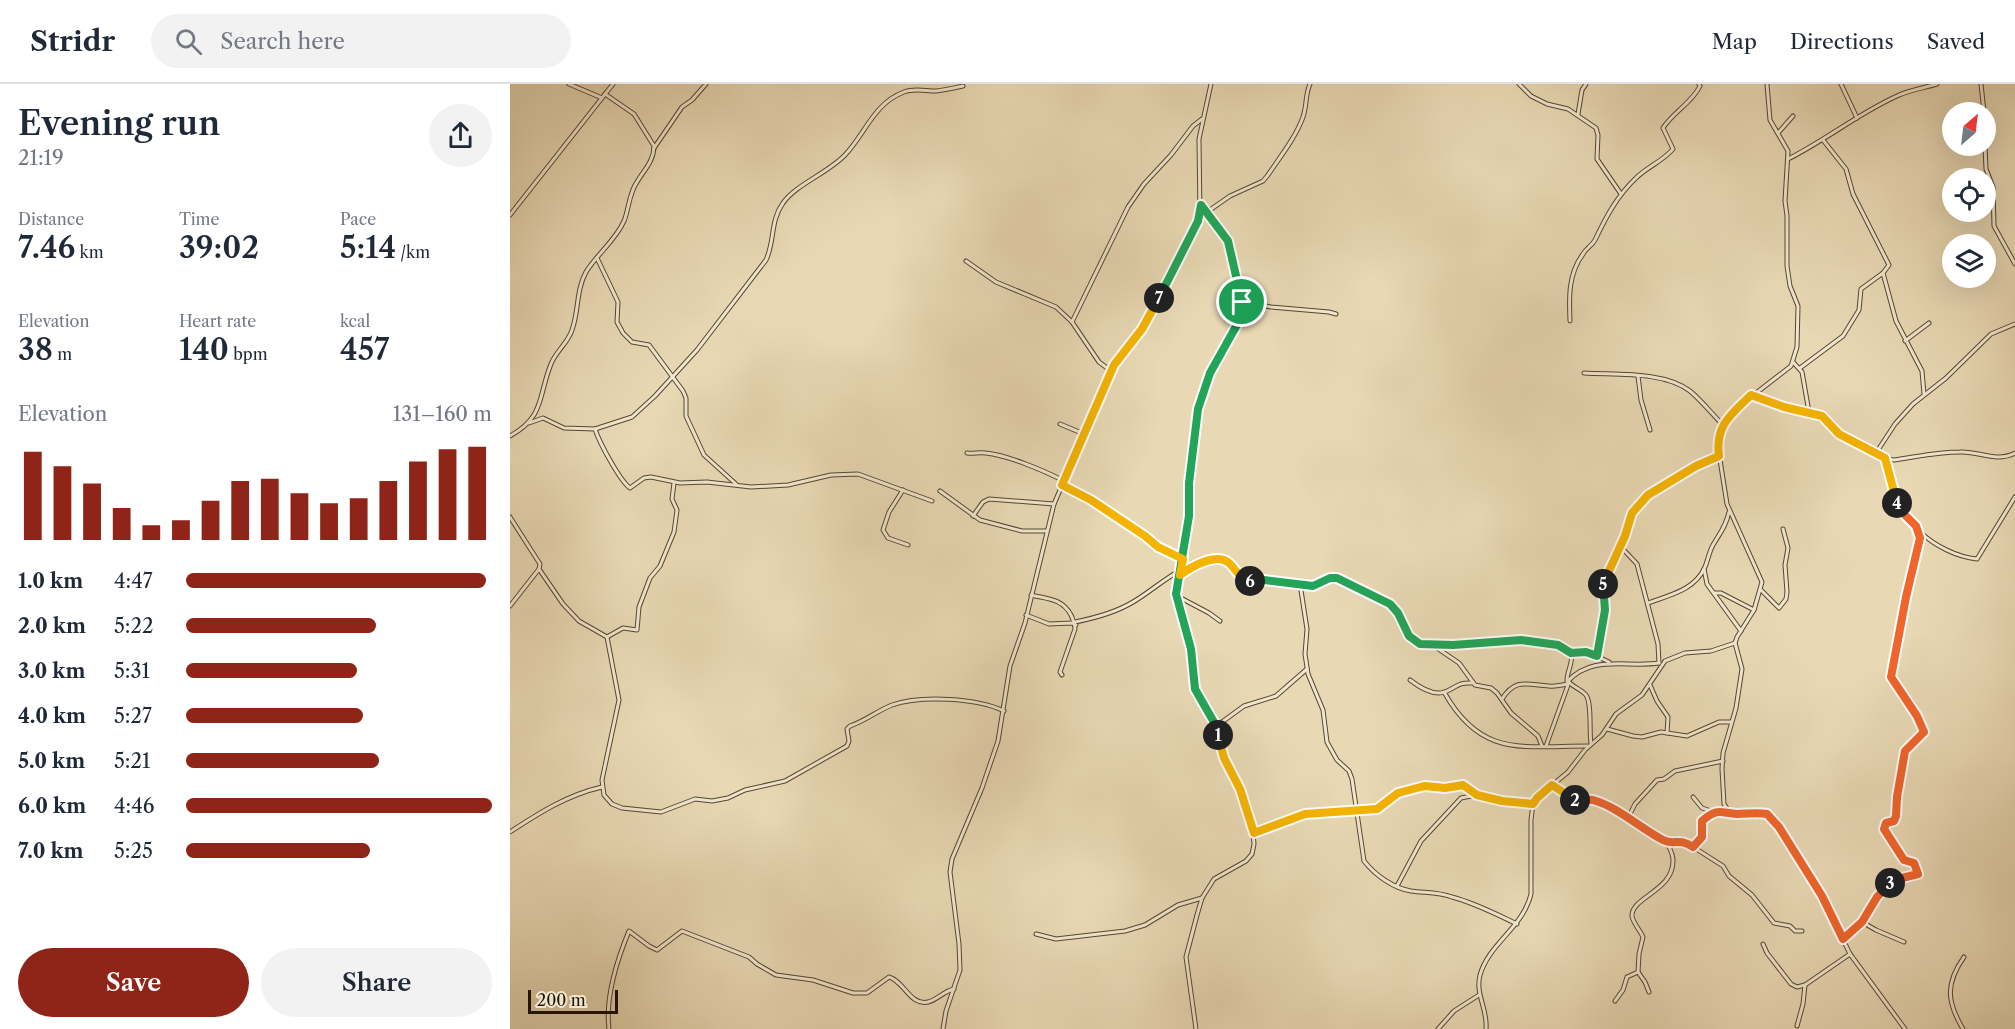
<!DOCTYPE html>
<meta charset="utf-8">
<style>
:root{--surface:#fff;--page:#f2f2f3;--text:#1f2937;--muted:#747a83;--line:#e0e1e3;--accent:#8f2418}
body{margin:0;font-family:"Libre Caslon Text",serif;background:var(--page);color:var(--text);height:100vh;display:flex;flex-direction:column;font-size:22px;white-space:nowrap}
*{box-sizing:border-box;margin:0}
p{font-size:20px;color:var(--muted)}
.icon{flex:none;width:33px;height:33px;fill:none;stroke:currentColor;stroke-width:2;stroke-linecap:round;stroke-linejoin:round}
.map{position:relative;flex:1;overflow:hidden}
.side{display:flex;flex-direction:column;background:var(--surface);width:510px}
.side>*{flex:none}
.needle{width:39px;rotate:28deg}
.buttons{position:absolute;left:1432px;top:18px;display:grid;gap:12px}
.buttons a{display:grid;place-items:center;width:54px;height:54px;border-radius:50%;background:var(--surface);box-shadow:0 6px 24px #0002;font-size:30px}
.scale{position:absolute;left:18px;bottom:15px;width:90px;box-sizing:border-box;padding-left:6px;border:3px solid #271605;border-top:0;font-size:16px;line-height:21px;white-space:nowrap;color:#271605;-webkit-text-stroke:4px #f0e6ce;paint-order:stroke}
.pin{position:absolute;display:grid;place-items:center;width:51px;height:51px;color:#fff;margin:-26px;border:3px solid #fff;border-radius:50%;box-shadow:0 2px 6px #0007}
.km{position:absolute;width:30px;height:30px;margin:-15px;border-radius:50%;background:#222;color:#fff;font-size:16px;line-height:30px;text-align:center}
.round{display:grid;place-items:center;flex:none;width:63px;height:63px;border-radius:32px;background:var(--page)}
.overview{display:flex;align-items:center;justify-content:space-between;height:102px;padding:0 18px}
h1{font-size:33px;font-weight:600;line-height:45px}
.stats{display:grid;grid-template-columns:repeat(3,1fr);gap:9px;height:102px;padding:6px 18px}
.stats div{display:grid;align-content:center}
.stats b{font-size:30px;font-weight:600}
.stats small{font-size:16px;font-weight:400}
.stats p{font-size:16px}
.chart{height:168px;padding:12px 18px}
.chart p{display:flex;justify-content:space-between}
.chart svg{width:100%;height:108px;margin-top:6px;stroke:var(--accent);stroke-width:6}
.button{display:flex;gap:12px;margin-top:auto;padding:12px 18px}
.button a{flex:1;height:69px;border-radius:36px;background:var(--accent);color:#fff;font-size:24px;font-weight:600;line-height:69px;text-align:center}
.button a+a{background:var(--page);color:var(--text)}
ul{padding:0 18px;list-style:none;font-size:20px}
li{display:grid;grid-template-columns:96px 72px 1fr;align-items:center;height:45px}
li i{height:15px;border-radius:8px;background:var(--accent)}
header{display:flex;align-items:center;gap:36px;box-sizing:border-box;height:84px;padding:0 30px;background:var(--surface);border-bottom:2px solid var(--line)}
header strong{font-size:28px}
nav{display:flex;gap:33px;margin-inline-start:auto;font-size:21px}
.search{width:420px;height:54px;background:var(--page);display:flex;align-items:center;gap:15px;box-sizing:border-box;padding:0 21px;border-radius:33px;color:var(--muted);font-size:22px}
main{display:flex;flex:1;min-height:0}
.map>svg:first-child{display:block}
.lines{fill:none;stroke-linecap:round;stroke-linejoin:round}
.minor-casing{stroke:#574631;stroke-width:5}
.minor{stroke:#f0e6ce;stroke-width:3}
.split-1-casing{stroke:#fff;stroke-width:12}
.split-2-casing{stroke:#fff;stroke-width:12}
.split-3-casing{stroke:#fff;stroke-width:12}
.split-4-casing{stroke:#fff;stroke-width:12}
.split-5-casing{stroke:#fff;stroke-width:12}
.split-6-casing{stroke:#fff;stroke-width:12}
.split-7-casing{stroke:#fff;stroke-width:12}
.split-8-casing{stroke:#fff;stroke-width:12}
.split-1{stroke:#22a559;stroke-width:8}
.split-2{stroke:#f5b400;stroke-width:8}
.split-3{stroke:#f0652b;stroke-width:8}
.split-4{stroke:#f0652b;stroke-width:8}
.split-5{stroke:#f5b400;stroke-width:8}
.split-6{stroke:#22a559;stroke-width:8}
.split-7{stroke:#f5b400;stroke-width:8}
.split-8{stroke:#22a559;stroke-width:8}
</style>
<header>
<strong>Stridr</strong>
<div class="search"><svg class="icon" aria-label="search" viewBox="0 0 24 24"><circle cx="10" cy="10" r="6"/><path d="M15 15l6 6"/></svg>Search here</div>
<nav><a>Map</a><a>Directions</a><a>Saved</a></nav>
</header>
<main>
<section class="side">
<div class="overview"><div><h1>Evening run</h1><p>21:19</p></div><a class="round"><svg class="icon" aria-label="share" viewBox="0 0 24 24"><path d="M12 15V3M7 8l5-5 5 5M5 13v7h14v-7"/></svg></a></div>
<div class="stats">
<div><p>Distance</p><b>7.46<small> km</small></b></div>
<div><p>Time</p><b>39:02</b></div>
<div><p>Pace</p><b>5:14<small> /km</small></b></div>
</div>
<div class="stats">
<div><p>Elevation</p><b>38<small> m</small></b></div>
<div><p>Heart rate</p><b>140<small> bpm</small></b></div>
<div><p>kcal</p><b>457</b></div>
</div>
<div class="chart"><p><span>Elevation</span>131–160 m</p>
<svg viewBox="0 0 160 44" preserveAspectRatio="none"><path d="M5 44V8M15 44V14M25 44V21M35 44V31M45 44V38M55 44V36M65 44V28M75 44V20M85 44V19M95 44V25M105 44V29M115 44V27M125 44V20M135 44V12M145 44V7M155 44V6"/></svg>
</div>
<ul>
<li><b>1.0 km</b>4:47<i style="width:98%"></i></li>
<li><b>2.0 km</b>5:22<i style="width:62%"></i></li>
<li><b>3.0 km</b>5:31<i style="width:56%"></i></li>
<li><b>4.0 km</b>5:27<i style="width:58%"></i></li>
<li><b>5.0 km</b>5:21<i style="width:63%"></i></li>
<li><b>6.0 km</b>4:46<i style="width:100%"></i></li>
<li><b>7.0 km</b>5:25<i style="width:60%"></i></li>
</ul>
<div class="button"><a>Save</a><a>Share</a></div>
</section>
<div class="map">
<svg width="1505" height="945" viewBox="0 0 1505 945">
<rect width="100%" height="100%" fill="#e8d8b4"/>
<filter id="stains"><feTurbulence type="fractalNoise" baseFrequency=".00333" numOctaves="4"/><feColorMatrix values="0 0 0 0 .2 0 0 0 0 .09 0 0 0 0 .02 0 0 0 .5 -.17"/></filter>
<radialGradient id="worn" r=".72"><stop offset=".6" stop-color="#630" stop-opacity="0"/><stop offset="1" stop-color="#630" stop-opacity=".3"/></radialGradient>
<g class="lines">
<defs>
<g id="minor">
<path d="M59,0L92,14"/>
<path d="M1009,0L1021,12L1037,20L1058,25L1086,44L1088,51L1087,75L1111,110"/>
<path d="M1257,0L1260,36L1278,67L1275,117L1277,132V182L1280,202L1288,222L1287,263L1281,282L1228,323L1213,341L1207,357L1217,420L1252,498L1244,526L1227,553L1225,559L1232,585L1226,624L1213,669L1212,685L1214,720L1220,729L1257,730L1269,743L1312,812L1340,870L1395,945"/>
<path d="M1331,0L1347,34"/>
<path d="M1471,0L1474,28"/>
<path d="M1068,30L1072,6L1076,0"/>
<path d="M1268,49L1283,32"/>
<path d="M1475,62L1476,85L1483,103L1484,142L1505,180"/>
<path d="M144,64L172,23L182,16L196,0"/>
<path d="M1278,75C1316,56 1349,29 1387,12C1399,6 1414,4 1427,0"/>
<path d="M697,128L720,112L753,97L758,91C770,73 786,53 793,33C797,22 795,11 800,0"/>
<path d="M0,131L103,0"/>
<path d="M87,174L108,218L107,238L113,249L122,258L139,261L173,307L176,314V332L194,371L226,400"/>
<path d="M456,177L486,198L546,223L562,238L589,278L601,287"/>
<path d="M1373,189L1386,237L1412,287L1414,310"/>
<path d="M733,218L761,223L819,228L826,230"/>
<path d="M1060,237C1059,214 1058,190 1073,170C1076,164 1082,162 1085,156C1096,133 1107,112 1126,94C1137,83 1153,77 1163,65L1153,44C1163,28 1182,19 1190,2L1189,0"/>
<path d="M562,238L618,123L634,100L661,71L683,42L692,35"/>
<path d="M1395,257L1419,239"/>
<path d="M1283,278L1292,288L1299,328"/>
<path d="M1290,284L1333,252L1349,226L1351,205L1373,189L1379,181L1343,110L1336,85L1313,56"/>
<path d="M1074,289C1106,291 1154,287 1180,307C1192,317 1202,330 1213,341"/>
<path d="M1128,292L1131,316L1140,346"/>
<path d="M1241,312L1274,323L1312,332L1329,350L1377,375L1384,376C1406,373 1427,368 1450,368C1470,367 1485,379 1505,369"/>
<path d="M19,339L33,334L54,344L85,345L122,333L145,312L187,266L256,176C265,157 260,137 273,119C285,101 318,89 335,71C355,50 364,19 394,8C404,4 415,7 426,7C435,6 444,4 453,2"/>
<path d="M550,340L574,350"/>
<path d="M85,345C89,358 110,397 120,404L134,394L141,393L170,399L197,398L241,403L278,401L321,391L348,390L422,417"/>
<path d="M0,352C35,333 28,312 41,280C46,267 58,259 62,246C69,227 66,206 76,188C87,170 106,156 114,137C119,125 119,109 127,98C134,86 144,77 144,62L124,30L95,10"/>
<path d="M457,369C463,370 469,368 476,369C497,371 535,387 554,397"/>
<path d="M1366,369L1385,340L1403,320L1436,294L1481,250L1505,240"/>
<path d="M552,401L574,412L635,452L648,463L673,475"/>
<path d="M393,406L379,428L373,446L378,454L398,461"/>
<path d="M430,407L470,436L512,447H537"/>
<path d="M463,432L473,418L479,415L544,420"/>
<path d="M0,433L30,480L29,485L0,522"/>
<path d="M1410,448C1425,462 1447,473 1467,475L1505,413"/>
<path d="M1110,462L1127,480L1148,560L1149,579"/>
<path d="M29,485L53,520L69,537L97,553L109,616L92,696L94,711L102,720L112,724L151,728L185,715L202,717L218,714L235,706L275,697L337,662L339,657L337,645L340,642C355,637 367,627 382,621C411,611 467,614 494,627"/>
<path d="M1194,485L1197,500L1231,547"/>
<path d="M670,491C683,482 698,473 715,476L727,490L738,496H754L803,502L824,493L860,509L880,520L888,530L899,553L910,560L943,561L1011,556L1048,561L1061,569H1080L1099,578"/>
<path d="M790,500L797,545L795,570L798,590L813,626L817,658L827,676L839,687L842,695L854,777C865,791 883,804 901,807C915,809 928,808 942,813C965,819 986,830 1007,840"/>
<path d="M1251,506L1269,524L1276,515L1277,508L1275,481L1278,464L1273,445"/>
<path d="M1204,509H1211L1244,526"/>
<path d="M521,511C537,515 552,514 561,531C563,536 565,539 565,545L550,588L552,591"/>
<path d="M667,512L699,529L710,537"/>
<path d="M1138,519C1160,511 1185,506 1195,483C1198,476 1199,468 1203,461C1210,449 1216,442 1219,428"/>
<path d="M516,531L539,540L562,539L566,541"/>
<path d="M565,538C585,534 605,529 623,518C640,508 654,495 671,486"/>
<path d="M97,553L113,544L127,546L129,523L140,494L150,482L164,448L167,426L162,415L164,399"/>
<path d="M924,562L949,579L965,601L981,604L987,609L1001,629L1028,652L1032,662"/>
<path d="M1061,569C1064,577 1057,587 1057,596C1062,603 1071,605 1076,611C1082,619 1079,647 1081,660"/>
<path d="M1087,572L1095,526L1093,502L1115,452L1122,429L1138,411L1186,382L1209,372"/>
<path d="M900,596C909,603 923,612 935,608C947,603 948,598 962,599"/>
<path d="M1057,598C1082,570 1117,584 1149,579"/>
<path d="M1140,601L1147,617L1158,633L1157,649"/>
<path d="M934,608C971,674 1012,662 1078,662"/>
<path d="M992,615C1006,593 1018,601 1039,602C1045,603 1052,601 1058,600"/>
<path d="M705,640L712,638L734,622L766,612L797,585"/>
<path d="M1097,645L1123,652L1132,653L1151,648L1177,652L1209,638H1221"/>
<path d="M1036,662L1058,601"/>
<path d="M1042,701L1063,715L1070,718L1082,716L1106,727L1154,757L1170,756L1180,761L1213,782L1219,792L1242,811L1264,839L1280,842L1285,847H1292"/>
<path d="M1183,713L1192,724L1204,728"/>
<path d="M1118,734L1125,720L1147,696L1154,695L1165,687L1213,677"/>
<path d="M0,748C29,729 57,711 92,703"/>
<path d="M744,749L795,730L867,725L888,709L907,704L915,702L935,704L953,701L967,711"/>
<path d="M1183,763L1192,753V737L1197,732L1216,726"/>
<path d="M887,802L911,757L951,714L966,711L992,717L1023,720"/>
<path d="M1352,838L1366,846L1394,858"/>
<path d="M526,850L546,855L615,847L635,841L668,821L692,814"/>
<path d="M1333,855C1340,849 1348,843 1353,835C1372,807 1373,797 1408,790L1404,779L1394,776L1374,745L1376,739L1384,737L1386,732L1387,713L1395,667L1414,648V644L1381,593L1396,513L1410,454L1406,442L1391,427L1386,417L1375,374"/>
<path d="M1253,860L1257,869L1281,900L1287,903L1295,901"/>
<path d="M1139,908L1135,898L1128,888L1129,870L1133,853C1130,846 1123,839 1122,832C1121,813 1164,807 1163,776C1163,770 1159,763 1157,758"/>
<path d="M1105,917L1113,906L1117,893L1128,888"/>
<path d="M1287,942L1293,920L1295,901L1340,870"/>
<path d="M99,945C95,913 107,876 119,847L139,862L147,866L172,847L239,873L247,880L266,891L303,896L343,909H357L379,893C394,897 400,922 418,918C427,916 434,907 444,905"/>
<path d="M433,945L436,927L450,886L449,860L440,788L442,775L472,704L488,657L500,582L515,539L544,420L604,281L641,232L690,132L689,55L701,0"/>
<path d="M686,945L676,873L687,831L692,814L704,795L736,777L742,770L744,760L742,737L730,705L714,674L705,640L685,605L681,565L666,510L679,432V399L688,325L700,289L728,239L732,225L721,165L714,151L691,122"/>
<path d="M928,945L944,927L969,911"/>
<path d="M976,945C978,925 965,911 970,891C979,859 1013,844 1021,810V736L1023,720L1027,714L1058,688L1075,666L1092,651L1106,630L1132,611L1155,577L1175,569L1201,567L1225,559"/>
<path d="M1453,945C1437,918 1435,900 1454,873"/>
</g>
</defs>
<!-- minor casing -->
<use href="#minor" class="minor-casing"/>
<!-- minor -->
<use href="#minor" class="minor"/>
</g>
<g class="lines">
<defs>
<path id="split-1" d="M708,651L705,640L685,605L681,565L666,510L679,432V399L688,325L700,289L728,239L732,225V218"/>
<path id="split-2" d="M708,651L714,674L730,705L744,749L795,730L867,725L888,709L907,704L915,702L935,704L953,701L967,711L992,717L1023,720L1027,714L1042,701L1065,716"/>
<path id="split-3" d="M1065,716C1071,718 1076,715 1083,716C1108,723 1130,744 1153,756C1164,762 1169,753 1183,763L1192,753V737C1208,723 1211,729 1227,730C1237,730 1247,728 1257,730L1269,743L1312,812L1333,855L1352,838L1367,813L1380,799"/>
<path id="split-4" d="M1380,799L1388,795L1408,790L1404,779L1394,776L1392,773L1374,745L1376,739L1384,737L1386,732L1387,713L1395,667L1414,648L1407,632L1381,593L1396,513L1410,454L1406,442L1391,427L1387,419"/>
<path id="split-5" d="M1093,500L1115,452L1122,429L1138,411L1186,382L1209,372C1205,342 1220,331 1241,311L1274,323L1312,332L1329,350L1375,374L1387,419"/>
<path id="split-6" d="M740,497L754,496L803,502L820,494H827L880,520L888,529L899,552L910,560L943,561L1011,556L1048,561L1061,569L1076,568L1087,572L1095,526L1093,500"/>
<path id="split-7" d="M649,214L632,245L604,281L552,401L581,416L635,452L648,463L673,475L670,491C681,483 706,468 719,479C727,486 728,494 740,497"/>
<path id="split-8" d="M649,214L688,137L691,121L718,157L732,218"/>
</defs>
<!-- split-1 casing -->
<use href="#split-1" class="split-1-casing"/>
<!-- split-2 casing -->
<use href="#split-2" class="split-2-casing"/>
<!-- split-3 casing -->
<use href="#split-3" class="split-3-casing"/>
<!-- split-4 casing -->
<use href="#split-4" class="split-4-casing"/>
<!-- split-5 casing -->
<use href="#split-5" class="split-5-casing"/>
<!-- split-6 casing -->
<use href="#split-6" class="split-6-casing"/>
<!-- split-7 casing -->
<use href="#split-7" class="split-7-casing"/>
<!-- split-8 casing -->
<use href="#split-8" class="split-8-casing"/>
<!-- split-1 -->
<use href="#split-1" class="split-1"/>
<!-- split-2 -->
<use href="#split-2" class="split-2"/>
<!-- split-3 -->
<use href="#split-3" class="split-3"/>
<!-- split-4 -->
<use href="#split-4" class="split-4"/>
<!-- split-5 -->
<use href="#split-5" class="split-5"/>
<!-- split-6 -->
<use href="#split-6" class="split-6"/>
<!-- split-7 -->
<use href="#split-7" class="split-7"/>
<!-- split-8 -->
<use href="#split-8" class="split-8"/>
</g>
<rect width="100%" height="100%" filter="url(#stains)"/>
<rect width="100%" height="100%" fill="url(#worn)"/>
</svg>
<div class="buttons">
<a><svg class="needle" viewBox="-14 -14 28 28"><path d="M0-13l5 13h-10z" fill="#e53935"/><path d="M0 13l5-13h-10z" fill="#747a83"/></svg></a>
<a><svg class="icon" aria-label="locate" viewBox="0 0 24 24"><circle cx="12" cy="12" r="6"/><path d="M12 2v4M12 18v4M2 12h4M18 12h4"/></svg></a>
<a><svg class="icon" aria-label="layers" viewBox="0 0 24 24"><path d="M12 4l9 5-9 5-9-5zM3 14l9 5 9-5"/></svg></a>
</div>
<div class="scale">200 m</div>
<div class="pin" style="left:732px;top:218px;background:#1e9e55"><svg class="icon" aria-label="arrive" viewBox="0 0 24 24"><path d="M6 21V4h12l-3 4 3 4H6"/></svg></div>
<b class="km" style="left:708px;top:651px">1</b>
<b class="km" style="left:1065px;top:716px">2</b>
<b class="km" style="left:1380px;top:799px">3</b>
<b class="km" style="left:1387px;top:419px">4</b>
<b class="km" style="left:1093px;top:500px">5</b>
<b class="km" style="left:740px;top:497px">6</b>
<b class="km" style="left:649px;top:214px">7</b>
</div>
</main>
